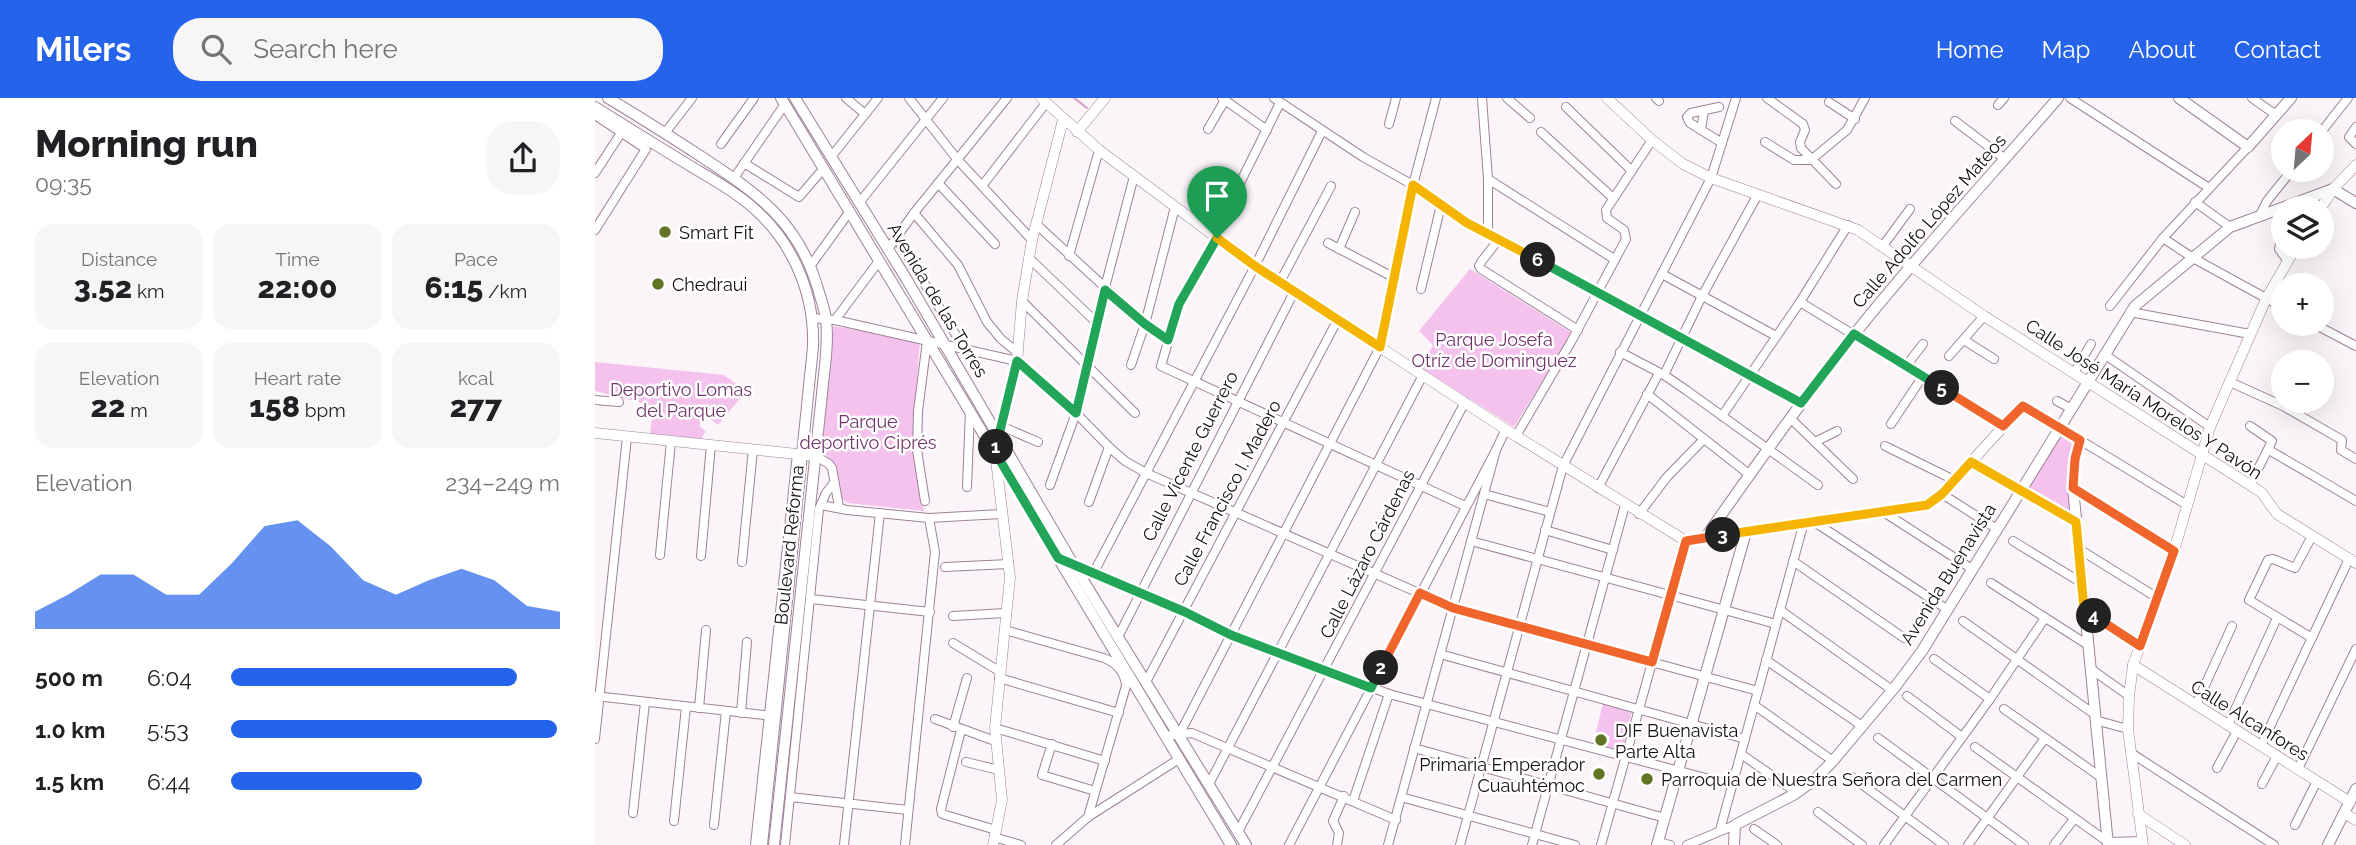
<!DOCTYPE html>
<meta charset="utf-8">
<style>
:root{--surface:#fff;--page:#f6f6f6;--text:#202124;--muted:#757577;--accent:#2563eb}
body{margin:0;font-family:Raleway,sans-serif;background:var(--page);color:var(--text);height:100vh;display:flex;flex-direction:column;font-size:26px;white-space:nowrap}
*{box-sizing:border-box;margin:0}
p{font-size:23px;color:var(--muted)}
.icon{flex:none;width:38px;height:38px;fill:none;stroke:currentColor;stroke-width:2;stroke-linecap:round;stroke-linejoin:round}
.map{position:relative;flex:1;overflow:hidden}
.side{display:flex;flex-direction:column;background:var(--surface);width:595px}
.side>*{flex:none}
.needle{width:46px;rotate:26deg}
.fabs{position:absolute;left:1676px;top:21px;display:grid;gap:14px}
.fabs a{display:grid;place-items:center;width:63px;height:63px;border-radius:50%;background:var(--surface);box-shadow:0 7px 28px #0002;font-size:35px}
.pin{position:absolute;display:grid;place-items:center;width:60px;height:60px;color:#fff;margin:-72px -30px;border-radius:50% 50% 50% 0;rotate:-45deg;box-shadow:0 0 7px #0007}
.pin .icon{rotate:45deg}
.km{position:absolute;width:35px;height:35px;margin:-18px;border-radius:50%;background:#222;color:#fff;font-size:19px;line-height:35px;text-align:center}
.round{display:grid;place-items:center;flex:none;width:74px;height:74px;border-radius:28px;background:var(--page)}
.headline{display:flex;align-items:center;justify-content:space-between;height:119px;padding:0 35px}
h1{font-size:38px;font-weight:800;line-height:52px}
.stats{display:grid;grid-template-columns:repeat(3,1fr);gap:10px;height:119px;padding:7px 35px}
.stats div{display:grid;align-content:center;border-radius:18px;background:var(--page);text-align:center}
.stats b{font-size:30px;font-weight:800}
.stats small{font-size:19px;font-weight:400}
.stats p{font-size:19px}
.chart{height:196px;padding:14px 35px}
.chart p{display:flex;justify-content:space-between}
.chart svg{width:100%;height:126px;margin-top:7px;fill:var(--accent);opacity:.7}
ul{padding:0 35px;list-style:none;font-size:23px}
li{display:grid;grid-template-columns:112px 84px 1fr;align-items:center;height:52px}
li i{height:18px;border-radius:9px;background:var(--accent)}
header{display:flex;align-items:center;gap:42px;box-sizing:border-box;height:98px;padding:0 35px;background:var(--accent);color:#fff}
header strong{font-size:33px}
nav{display:flex;gap:38px;margin-inline-start:auto;font-size:24px}
.search{width:490px;height:63px;background:var(--page);display:flex;align-items:center;gap:18px;box-sizing:border-box;padding:0 24px;border-radius:28px;color:var(--muted);font-size:26px}
main{display:flex;flex:1;min-height:0}
.map>svg:first-child{display:block}
.green{fill:#f4c2ec}
.lines{fill:none;stroke-linecap:round;stroke-linejoin:round}
.stream{stroke:#d19dc9;stroke-width:2}
.minor-casing{stroke:#9e8299;stroke-width:10}
.tertiary-casing{stroke:#9e8299;stroke-width:11}
.secondary-casing{stroke:#9e8299;stroke-width:12}
.minor{stroke:#fff;stroke-width:8}
.tertiary{stroke:#fff;stroke-width:10}
.secondary{stroke:#fff;stroke-width:10}
.split-1-casing{stroke:#fff;stroke-width:14}
.split-2-casing{stroke:#fff;stroke-width:14}
.split-3-casing{stroke:#fff;stroke-width:14}
.split-4-casing{stroke:#fff;stroke-width:14}
.split-5-casing{stroke:#fff;stroke-width:14}
.split-6-casing{stroke:#fff;stroke-width:14}
.split-7-casing{stroke:#fff;stroke-width:14}
.split-1{stroke:#22a559;stroke-width:9}
.split-2{stroke:#22a559;stroke-width:9}
.split-3{stroke:#f0652b;stroke-width:9}
.split-4{stroke:#f5b400;stroke-width:9}
.split-5{stroke:#f0652b;stroke-width:9}
.split-6{stroke:#22a559;stroke-width:9}
.split-7{stroke:#f5b400;stroke-width:9}
.poi-dot{fill:#627422;stroke:#fff;stroke-width:2.5}
.labels{text-anchor:middle;dominant-baseline:central;stroke-width:5;stroke-linejoin:round;paint-order:stroke}
.street-label{font-size:18px;fill:#160c15;stroke:#fff}
.poi-label{font-size:18px;fill:#160c15;stroke:#fff;text-anchor:start}
.park-label{font-size:18px;fill:#72336c;stroke:#fff}
</style>
<header>
<strong>Milers</strong>
<div class="search"><svg class="icon" aria-label="search" viewBox="0 0 24 24"><circle cx="10" cy="10" r="6"/><path d="M15 15l6 6"/></svg>Search here</div>
<nav><a>Home</a><a>Map</a><a>About</a><a>Contact</a></nav>
</header>
<main>
<section class="side">
<div class="headline"><div><h1>Morning run</h1><p>09:35</p></div><a class="round"><svg class="icon" aria-label="share" viewBox="0 0 24 24"><path d="M12 15V3M7 8l5-5 5 5M5 13v7h14v-7"/></svg></a></div>
<div class="stats">
<div><p>Distance</p><b>3.52<small> km</small></b></div>
<div><p>Time</p><b>22:00</b></div>
<div><p>Pace</p><b>6:15<small> /km</small></b></div>
</div>
<div class="stats">
<div><p>Elevation</p><b>22<small> m</small></b></div>
<div><p>Heart rate</p><b>158<small> bpm</small></b></div>
<div><p>kcal</p><b>277</b></div>
</div>
<div class="chart"><p><span>Elevation</span>234–249 m</p>
<svg viewBox="0 0 160 44" preserveAspectRatio="none"><path d="M0 44V38L10 32L20 25L30 25L40 32L50 32L60 21L70 8L80 6L90 15L100 27L110 32L120 27L130 23L140 27L150 36L160 38V44z"/></svg>
</div>
<ul>
<li><b>500 m</b>6:04<i style="width:87%"></i></li>
<li><b>1.0 km</b>5:53<i style="width:99%"></i></li>
<li><b>1.5 km</b>6:44<i style="width:58%"></i></li>
</ul>
</section>
<div class="map">
<svg width="1761" height="747" viewBox="0 0 1761 747">
<rect width="100%" height="100%" fill="#fbf5fa"/>
<!-- green -->
<g class="green">
<path d="M875,171L977,235L919,329L825,269L838,247L824,233Z"/>
<path d="M238,228L325,243L318,328L319,357L329,413L253,405L247,401L240,367L226,351Z"/>
<path d="M0,264L129,277L151,293L123,327L111,318L104,328L111,333L105,342L55,337L58,308L0,293Z"/>
<path d="M1465,333L1478,341L1475,366L1476,418L1430,390Z"/>
<path d="M1008,605L1037,613L1027,652L1012,649L1015,638L1001,634Z"/>
</g>
<g class="lines">
<!-- stream -->
<path class="stream" d="M479,0L492,10"/>
<defs>
<g id="minor">
<path d="M251,0L270,16"/>
<path d="M314,0L362,61L437,142"/>
<path d="M627,0L672,32"/>
<path d="M679,0L768,59L818,87L872,125L1206,305"/>
<path d="M887,0L893,81V136"/>
<path d="M912,0L935,20"/>
<path d="M1061,0L1064,3"/>
<path d="M1172,0L1208,26L1210,32L1205,44L1206,50L1241,86"/>
<path d="M1475,0L1614,90"/>
<path d="M1657,0L1681,17"/>
<path d="M1234,4L1260,21"/>
<path d="M1403,7L1409,0"/>
<path d="M971,9L1036,72"/>
<path d="M1124,9L1096,15L1092,19L1095,25L1127,45"/>
<path d="M0,17L51,51L0,132"/>
<path d="M1360,23L1410,61"/>
<path d="M794,26L801,0"/>
<path d="M1761,29L1754,39L1761,46"/>
<path d="M613,31L630,2"/>
<path d="M1106,32L1109,12"/>
<path d="M1727,33L1753,0"/>
<path d="M946,34L1018,100"/>
<path d="M70,35L97,0"/>
<path d="M1170,44L1199,62H1216L1252,32L1270,0"/>
<path d="M126,46L159,0"/>
<path d="M236,59L283,0"/>
<path d="M149,65L204,99L229,70"/>
<path d="M0,75L26,35"/>
<path d="M139,80L190,6"/>
<path d="M893,81L1019,161"/>
<path d="M343,85L400,146"/>
<path d="M387,88L451,5"/>
<path d="M1600,104L1635,129"/>
<path d="M264,105L348,0"/>
<path d="M319,115L363,167L392,224L406,241L423,255"/>
<path d="M1665,117L1672,103L1697,72"/>
<path d="M441,126L550,226L574,242"/>
<path d="M1689,127L1684,151L1692,162"/>
<path d="M619,137L685,5"/>
<path d="M301,139L369,250"/>
<path d="M622,140L584,206L566,268L870,408"/>
<path d="M1568,140L1598,160L1689,210"/>
<path d="M904,141L886,164L884,168L886,171L983,232"/>
<path d="M733,145L798,179"/>
<path d="M1287,149L1315,111"/>
<path d="M293,151L319,115L412,0"/>
<path d="M744,151L760,114"/>
<path d="M474,158L504,52"/>
<path d="M434,160L501,224"/>
<path d="M216,167L255,113"/>
<path d="M1067,176L1181,238"/>
<path d="M685,184L736,88"/>
<path d="M826,191L846,107"/>
<path d="M427,203L540,315"/>
<path d="M1205,204L1408,328"/>
<path d="M1515,208L1568,140L1653,49"/>
<path d="M1535,214L1655,236"/>
<path d="M217,220L240,222L422,263L481,315L514,349L530,363L551,375L858,510L1163,593"/>
<path d="M240,222L284,163"/>
<path d="M1719,226L1761,248"/>
<path d="M1369,242L1399,261"/>
<path d="M1025,254L1069,277L1091,292L1223,387"/>
<path d="M1509,256L1615,329"/>
<path d="M1354,258L1389,218"/>
<path d="M536,267L550,226L580,109"/>
<path d="M1311,268L1328,246"/>
<path d="M1479,275L1496,246"/>
<path d="M1069,277L1107,198L1163,96"/>
<path d="M1635,284L1688,308L1747,342L1746,352L1761,361"/>
<path d="M1052,296L1155,377"/>
<path d="M0,302L24,304"/>
<path d="M1462,303L1477,311"/>
<path d="M1127,318L1205,204L1253,127"/>
<path d="M1195,320L1258,381"/>
<path d="M1296,326L1328,278"/>
<path d="M406,328L443,344"/>
<path d="M921,338L976,244L1031,141L1029,132L1012,120L1011,112L1057,42"/>
<path d="M1485,342L1592,407"/>
<path d="M1220,344L1242,333"/>
<path d="M1290,348L1359,382"/>
<path d="M1674,352L1761,403"/>
<path d="M221,358L234,366L237,370L244,409"/>
<path d="M1376,364L1481,424"/>
<path d="M455,387L481,315L501,224L539,78"/>
<path d="M1655,387L1677,343L1655,328"/>
<path d="M372,389L375,312"/>
<path d="M1003,390L1064,275"/>
<path d="M1478,390L1579,453"/>
<path d="M889,396L955,414"/>
<path d="M1347,396L1402,431"/>
<path d="M330,403L322,352L323,313L332,243"/>
<path d="M494,404L514,349"/>
<path d="M226,407L252,412L334,420L406,416"/>
<path d="M1287,413L1377,471"/>
<path d="M1044,416L1072,379L1109,341"/>
<path d="M1218,423L1353,512"/>
<path d="M950,432L1018,452"/>
<path d="M1717,438L1700,470L1678,461L1673,462L1654,502L1717,540"/>
<path d="M876,443L1181,526"/>
<path d="M1418,443L1487,485"/>
<path d="M1484,451L1561,499"/>
<path d="M65,457L76,343"/>
<path d="M106,458L116,347"/>
<path d="M1198,463L1309,540"/>
<path d="M147,464L158,351"/>
<path d="M478,465L590,514L636,537L794,596L1137,687"/>
<path d="M350,469L414,466"/>
<path d="M499,474L660,168L727,33"/>
<path d="M1396,485L1493,547"/>
<path d="M216,501L335,514"/>
<path d="M1489,511L1545,548"/>
<path d="M1185,512L1297,592"/>
<path d="M358,518L411,515"/>
<path d="M1368,523L1499,616"/>
<path d="M410,532L509,560C521,565 530,574 531,588L493,719"/>
<path d="M523,539L699,194"/>
<path d="M358,545L404,573"/>
<path d="M845,556L1150,641"/>
<path d="M1339,561L1395,601"/>
<path d="M1171,562L1267,628"/>
<path d="M1496,571L1534,598"/>
<path d="M404,580L524,615"/>
<path d="M551,584L743,221"/>
<path d="M0,598L178,618"/>
<path d="M1312,598L1367,639"/>
<path d="M1159,607L1238,663"/>
<path d="M1601,607L1637,528"/>
<path d="M104,610L111,532"/>
<path d="M1409,611L1507,680"/>
<path d="M146,615L152,544"/>
<path d="M340,621L400,643"/>
<path d="M1500,622L1533,631"/>
<path d="M1633,627L1682,520"/>
<path d="M358,629L372,580"/>
<path d="M400,630L510,663"/>
<path d="M366,632L346,711L347,716L401,732"/>
<path d="M584,637L785,249L818,87L841,0"/>
<path d="M570,638L597,635L801,722"/>
<path d="M1283,640L1429,747"/>
<path d="M0,641L32,339"/>
<path d="M457,646L447,677L500,693"/>
<path d="M1666,648L1754,461"/>
<path d="M1380,649L1513,744L1547,743"/>
<path d="M819,650L1070,720"/>
<path d="M1536,655L1679,747"/>
<path d="M1146,656L1202,695"/>
<path d="M371,664L404,672"/>
<path d="M1622,670L1642,633"/>
<path d="M1703,671L1761,551"/>
<path d="M1257,679L1349,747"/>
<path d="M614,686L828,277"/>
<path d="M1667,686L1682,658"/>
<path d="M195,699L313,712"/>
<path d="M806,699L980,747"/>
<path d="M758,703L794,596"/>
<path d="M1223,714L1267,747"/>
<path d="M38,715L50,604"/>
<path d="M79,723L91,609"/>
<path d="M119,727L131,613"/>
<path d="M1700,727L1722,683"/>
<path d="M1159,731L1182,747"/>
<path d="M1125,732L1209,424"/>
<path d="M643,734L870,304"/>
<path d="M399,739L426,747"/>
<path d="M1063,744L1075,747"/>
<path d="M160,747L202,356"/>
<path d="M190,747L224,411L231,395L238,386"/>
<path d="M249,747L285,415"/>
<path d="M310,747L340,454L334,420"/>
<path d="M461,747L493,719L584,661"/>
<path d="M694,747L901,352"/>
<path d="M742,747L744,735L738,723L749,698"/>
<path d="M793,747L901,352L911,331"/>
<path d="M865,747L968,368L1116,80L1141,0"/>
<path d="M937,747L1030,407"/>
<path d="M1006,747L1091,443"/>
<path d="M1092,747L1140,727"/>
<path d="M1289,747L1395,601L1450,520"/>
<path d="M1373,747L1450,640"/>
<path d="M1459,747L1479,721"/>
</g>
<g id="tertiary">
<path d="M446,0L504,52L660,168L921,338L1091,443L1332,407L1347,396L1426,309H1430L1465,330"/>
<path d="M1012,0L1057,42L1088,66L1116,80L1263,132L1389,218L1655,387L1667,395L1682,416L1761,465"/>
<path d="M482,34L510,0"/>
<path d="M1726,110L1738,91L1761,67"/>
<path d="M0,335L221,358"/>
<path d="M1538,567L1755,704"/>
<path d="M1749,715L1761,722"/>
<path d="M1543,716L1590,747"/>
<path d="M398,747L407,702L400,630L415,479L400,354L422,263L427,203L437,142L468,22"/>
<path d="M1548,747L1533,631L1534,598L1538,567L1579,453L1615,329L1671,201L1701,149"/>
</g>
<g id="secondary">
<path d="M13,0C45,19 76,39 107,59C163,96 204,124 223,191C226,201 230,212 231,222C234,246 229,272 227,296L179,747"/>
<path d="M186,0L636,747"/>
<path d="M200,0L312,182L478,466L651,747"/>
<path d="M1584,0L1653,49L1696,0"/>
<path d="M0,9C30,28 61,47 92,66C110,77 129,87 146,100C194,135 220,191 218,249L167,747"/>
<path d="M1465,330L1485,342L1480,361L1478,390L1513,747"/>
<path d="M1110,440C1158,372 1206,303 1258,238C1323,156 1395,79 1463,0"/>
<path d="M1062,747L1151,434"/>
<path d="M1139,747L1140,727L1200,696L1218,683L1237,664L1300,589L1327,553L1540,208L1635,129L1738,91L1761,105"/>
<path d="M1733,747L1761,691"/>
</g>
</defs>
<!-- minor casing -->
<use href="#minor" class="minor-casing"/>
<!-- tertiary casing -->
<use href="#tertiary" class="tertiary-casing"/>
<!-- secondary casing -->
<use href="#secondary" class="secondary-casing"/>
<!-- minor -->
<use href="#minor" class="minor"/>
<!-- tertiary -->
<use href="#tertiary" class="tertiary"/>
<!-- secondary -->
<use href="#secondary" class="secondary"/>
</g>
<g class="lines">
<defs>
<path id="split-1" d="M401,349L422,263L481,315L510,192L550,226L573,242L584,206L622,140"/>
<path id="split-2" d="M401,349L400,354L463,460L590,514L636,537L776,590L786,570"/>
<path id="split-3" d="M786,570L825,495L858,510L1057,564L1091,443L1128,437"/>
<path id="split-4" d="M1128,437L1332,407L1347,396L1376,364L1481,424L1489,511L1499,518"/>
<path id="split-5" d="M1347,290L1408,328L1428,308L1485,342L1480,361L1478,390L1579,453L1545,548L1499,518"/>
<path id="split-6" d="M943,162L1206,305L1259,236L1347,290"/>
<path id="split-7" d="M622,140L660,168L785,249L818,87L872,125L943,162"/>
</defs>
<!-- split-1 casing -->
<use href="#split-1" class="split-1-casing"/>
<!-- split-2 casing -->
<use href="#split-2" class="split-2-casing"/>
<!-- split-3 casing -->
<use href="#split-3" class="split-3-casing"/>
<!-- split-4 casing -->
<use href="#split-4" class="split-4-casing"/>
<!-- split-5 casing -->
<use href="#split-5" class="split-5-casing"/>
<!-- split-6 casing -->
<use href="#split-6" class="split-6-casing"/>
<!-- split-7 casing -->
<use href="#split-7" class="split-7-casing"/>
<!-- split-1 -->
<use href="#split-1" class="split-1"/>
<!-- split-2 -->
<use href="#split-2" class="split-2"/>
<!-- split-3 -->
<use href="#split-3" class="split-3"/>
<!-- split-4 -->
<use href="#split-4" class="split-4"/>
<!-- split-5 -->
<use href="#split-5" class="split-5"/>
<!-- split-6 -->
<use href="#split-6" class="split-6"/>
<!-- split-7 -->
<use href="#split-7" class="split-7"/>
</g>
<!-- markers -->
<g class="poi-dot">
<circle cx="70" cy="134" r="7"/>
<circle cx="63" cy="186" r="7"/>
<circle cx="1006" cy="642" r="7"/>
<circle cx="1004" cy="676" r="7"/>
<circle cx="1052" cy="681" r="7"/>
</g>
<g class="labels">
<!-- street labels -->
<g class="street-label">
<text transform="translate(1334 123) rotate(-49)">Calle Adolfo López Mateos</text>
<text transform="translate(343 202) rotate(59)">Avenida de las Torres</text>
<text transform="translate(1549 301) rotate(33)">Calle José María Morelos Y Pavón</text>
<text transform="translate(595 358) rotate(-63)">Calle Vicente Guerrero</text>
<text transform="translate(632 395) rotate(-62)">Calle Francisco I. Madero</text>
<text transform="translate(194 447) rotate(-84)">Boulevard Reforma</text>
<text transform="translate(772 456) rotate(-63)">Calle Lázaro Cárdenas</text>
<text transform="translate(1353 476) rotate(-58)">Avenida Buenavista</text>
<text transform="translate(1655 622) rotate(32)">Calle Alcanfores</text>
</g>
<!-- poi labels -->
<g class="poi-label">
<text x="84" y="134">Smart Fit</text>
<text x="77" y="186">Chedraui</text>
<text x="1020" y="632">DIF Buenavista<tspan x="1020" dy="21">Parte Alta</tspan></text>
<text x="990" y="666" text-anchor="end">Primaria Emperador<tspan x="990" dy="21">Cuauhtémoc</tspan></text>
<text x="1066" y="681">Parroquia de Nuestra Señora del Carmen</text>
</g>
<!-- park labels -->
<g class="park-label">
<text x="899" y="241">Parque Josefa<tspan x="899" dy="21">Otríz de Dominguez</tspan></text>
<text x="86" y="291">Deportivo Lomas<tspan x="86" dy="21">del Parque</tspan></text>
<text x="273" y="323">Parque<tspan x="273" dy="21">deportivo Ciprés</tspan></text>
</g>
</g>
</svg>
<div class="fabs">
<a><svg class="needle" viewBox="-14 -14 28 28"><path d="M0-13l5 13h-10z" fill="#e53935"/><path d="M0 13l5-13h-10z" fill="#757577"/></svg></a>
<a><svg class="icon" aria-label="layers" viewBox="0 0 24 24"><path d="M12 4l9 5-9 5-9-5zM3 14l9 5 9-5"/></svg></a>
<a>+</a>
<a>−</a>
</div>
<div class="pin" style="left:622px;top:140px;background:#1e9e55"><svg class="icon" aria-label="arrive" viewBox="0 0 24 24"><path d="M6 21V4h12l-3 4 3 4H6"/></svg></div>
<b class="km" style="left:401px;top:349px">1</b>
<b class="km" style="left:786px;top:570px">2</b>
<b class="km" style="left:1128px;top:437px">3</b>
<b class="km" style="left:1499px;top:518px">4</b>
<b class="km" style="left:1347px;top:290px">5</b>
<b class="km" style="left:943px;top:162px">6</b>
</div>
</main>
